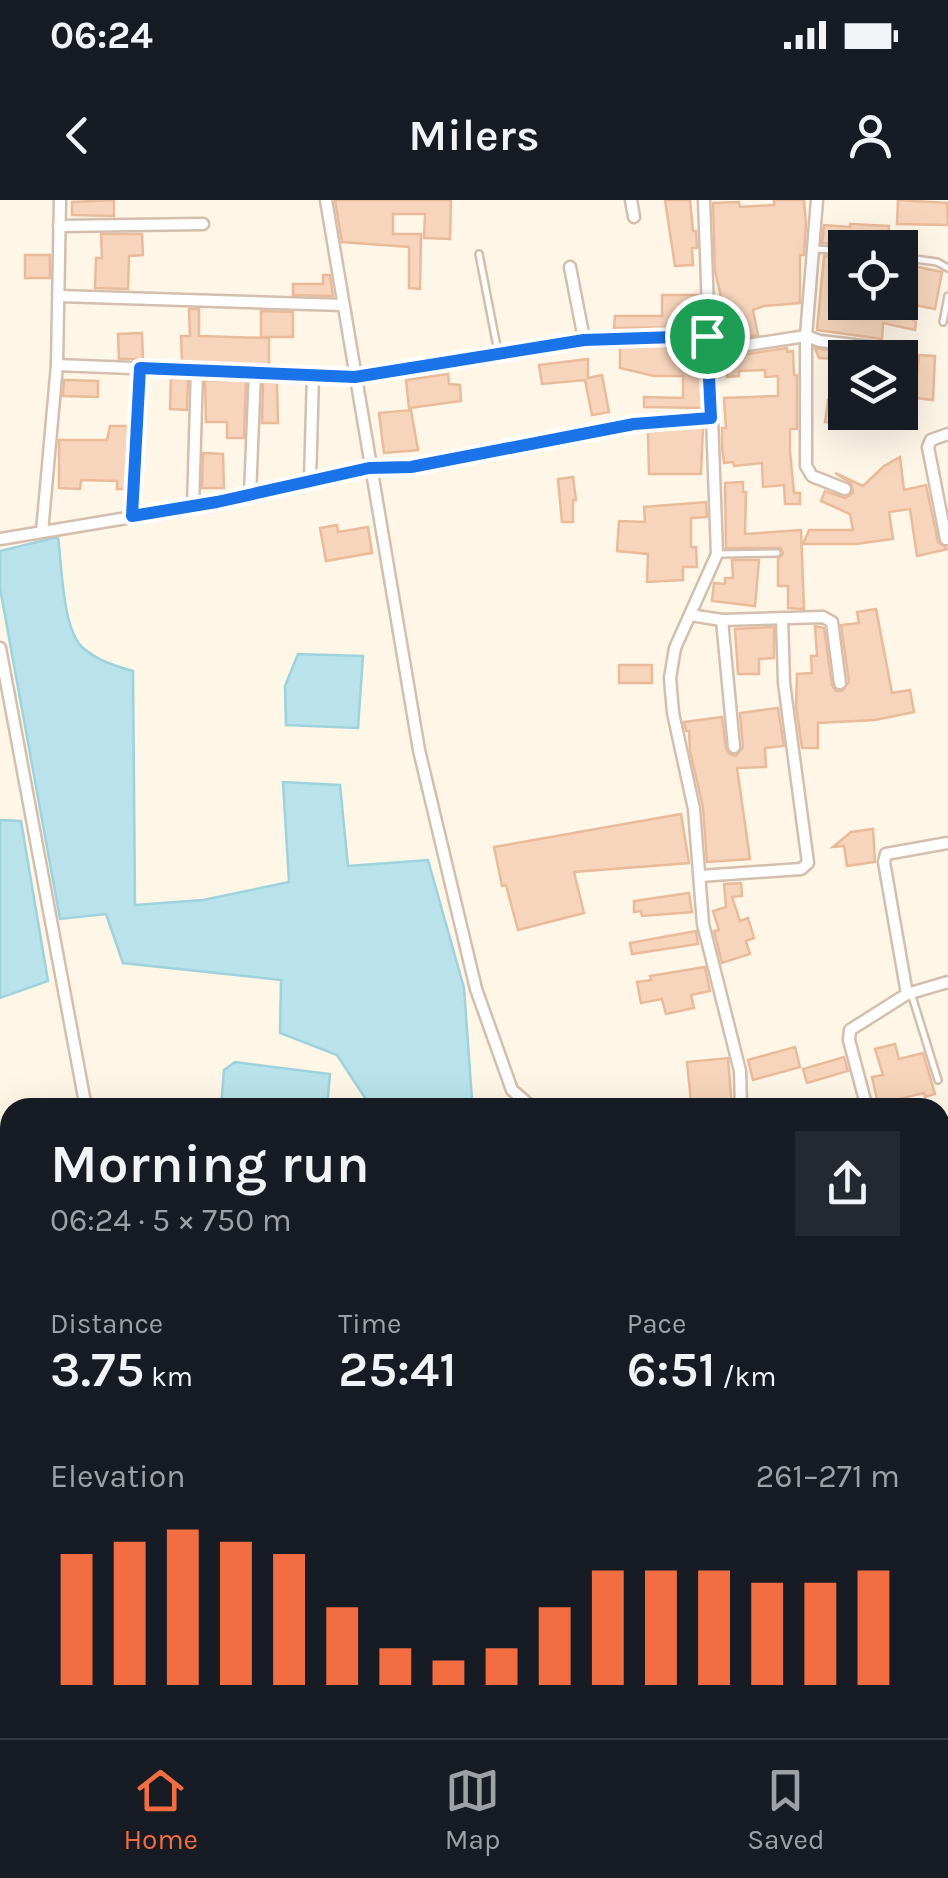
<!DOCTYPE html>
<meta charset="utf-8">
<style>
:root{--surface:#171b24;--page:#242831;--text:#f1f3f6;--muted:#9ea1a6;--line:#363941;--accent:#f26e42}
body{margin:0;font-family:Karla,sans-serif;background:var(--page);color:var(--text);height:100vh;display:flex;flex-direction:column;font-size:38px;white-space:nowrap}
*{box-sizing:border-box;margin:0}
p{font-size:32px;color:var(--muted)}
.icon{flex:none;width:55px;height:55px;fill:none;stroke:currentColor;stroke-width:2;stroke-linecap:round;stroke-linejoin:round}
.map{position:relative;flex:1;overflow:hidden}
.details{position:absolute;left:0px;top:898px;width:950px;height:642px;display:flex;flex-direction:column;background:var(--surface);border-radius:30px 30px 0 0;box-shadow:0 10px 40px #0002}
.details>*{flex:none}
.tools{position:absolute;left:828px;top:30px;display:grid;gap:20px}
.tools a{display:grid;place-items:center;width:90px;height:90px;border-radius:0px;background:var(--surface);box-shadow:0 10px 40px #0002;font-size:50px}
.pin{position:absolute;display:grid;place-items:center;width:85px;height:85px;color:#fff;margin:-42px;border:5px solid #fff;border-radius:50%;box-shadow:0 2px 10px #0007}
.round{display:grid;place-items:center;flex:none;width:105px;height:105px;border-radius:0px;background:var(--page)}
.summary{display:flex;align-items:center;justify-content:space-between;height:170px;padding:0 50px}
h1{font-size:55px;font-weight:600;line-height:75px}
.metrics{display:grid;grid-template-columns:repeat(3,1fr);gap:15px;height:170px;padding:10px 50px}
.metrics div{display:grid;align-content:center}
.metrics b{font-size:50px;font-weight:600}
.metrics small{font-size:28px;font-weight:400}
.metrics p{font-size:28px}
.chart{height:280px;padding:20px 50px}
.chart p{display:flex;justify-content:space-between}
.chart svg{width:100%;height:180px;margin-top:10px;stroke:var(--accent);stroke-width:6}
.status{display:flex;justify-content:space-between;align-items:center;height:70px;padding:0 50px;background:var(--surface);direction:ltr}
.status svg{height:28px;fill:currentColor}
header{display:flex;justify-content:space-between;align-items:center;height:130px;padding:0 50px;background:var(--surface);font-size:45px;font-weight:600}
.menu{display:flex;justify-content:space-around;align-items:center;height:140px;border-top:2px solid var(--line);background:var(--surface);font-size:28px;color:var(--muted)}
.menu a{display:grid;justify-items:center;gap:5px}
.menu .active{color:var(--accent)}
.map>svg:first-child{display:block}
.water{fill:#b9e2ea;stroke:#9ed2dd;stroke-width:2.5}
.building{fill:#f6d5bc;stroke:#eabb9b;stroke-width:2.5}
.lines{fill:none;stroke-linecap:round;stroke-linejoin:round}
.service-casing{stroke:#d4bfae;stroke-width:10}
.minor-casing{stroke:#d4bfae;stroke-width:15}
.service{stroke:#fff;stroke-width:5}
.minor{stroke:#fff;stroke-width:10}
.route-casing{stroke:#fff;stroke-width:20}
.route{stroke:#1a73e8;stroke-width:12}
</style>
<div class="status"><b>06:24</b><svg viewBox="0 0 49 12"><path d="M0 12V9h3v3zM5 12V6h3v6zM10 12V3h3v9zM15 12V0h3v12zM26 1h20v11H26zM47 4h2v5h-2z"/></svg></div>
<header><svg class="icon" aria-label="back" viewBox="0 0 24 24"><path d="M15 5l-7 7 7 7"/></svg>Milers<svg class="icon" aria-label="person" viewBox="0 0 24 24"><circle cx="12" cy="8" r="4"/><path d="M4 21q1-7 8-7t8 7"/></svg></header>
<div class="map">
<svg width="948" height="1538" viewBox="0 0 948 1538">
<rect width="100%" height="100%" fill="#fef6e7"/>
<!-- water -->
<g class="water">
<path d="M58,337C62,365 62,427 82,447C96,460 115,466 133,471L135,705L203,700L289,682L283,582L340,585L348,666L428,660L464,788L472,899L460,907H371L337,855L280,833L281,780L123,763L106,714L60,719L0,388V351Z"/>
<path d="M298,454L363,456L358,528L286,525L285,486Z"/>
<path d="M0,620L21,621L48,781L0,798Z"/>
<path d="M235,862L330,874L327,907H221L224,870Z"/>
</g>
<!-- building -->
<g class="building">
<path d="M114,0V16L72,15V2Z"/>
<path d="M335,0H451L450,39L424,38L425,14H393V34H421L420,89L409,88V47L342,42Z"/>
<path d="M665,0H690L693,31H696L697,48H692L693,65L675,66Z"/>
<path d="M774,0H804L806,24L804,55H800V103L764,106L753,110L758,135L718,141L717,111L724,110L715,71L713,3L739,2L740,7L774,5Z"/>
<path d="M898,0L947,3L948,25L897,24Z"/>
<path d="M850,24L889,26L887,48L822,43L824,25L850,27Z"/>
<path d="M101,34H142L143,55L129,56L128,89L95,88L96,58H102Z"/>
<rect x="25" y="55" width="25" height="23"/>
<path d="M824,56L845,57V102H891L916,122L915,130L883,123L882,139L817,130Z"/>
<path d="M909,65L942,72L935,109L900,102V70L907,72Z"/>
<path d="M323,75H330L333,96L293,95V84H323Z"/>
<path d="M662,95H698L700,127L614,128L615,116H662Z"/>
<path d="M189,109H199V136L269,138V165L182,161L181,136H190Z"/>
<path d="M261,111L293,112V137H261Z"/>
<path d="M142,133L143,159H119L118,134Z"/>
<path d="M701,145L703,208L644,207V197L683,198V176H654L620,168V147Z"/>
<path d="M787,148V152L793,151L794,175H797V229H790V251L794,293H800V304H785L784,285L763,287L762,263L734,266L733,262L724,263L722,248V228H726L724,198L778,196V176L765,177V170L739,171V176L727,177L726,157Z"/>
<path d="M815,148L878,157L845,158V212L862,215L861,225L825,222L828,200L833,201L835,163L834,159L819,158Z"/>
<path d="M919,155L935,156L933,200L915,198Z"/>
<path d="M588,159V178L602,175L609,212L592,215L585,180L542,184L539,165Z"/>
<path d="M448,174L449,184L460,185L461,201L409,208L406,180Z"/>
<path d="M171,178L188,179L187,210L170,209Z"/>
<path d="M64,180L98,181V197L63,196Z"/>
<path d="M205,180L246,181L244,238H227V222H206Z"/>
<path d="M263,182L277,183L278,223H262Z"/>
<path d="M411,210L418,250L384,253L379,213Z"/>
<path d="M110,226H128L125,289H117V281L81,280L80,289L59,288V240H107Z"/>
<path d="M703,227L701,274H649L648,232Z"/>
<path d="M203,253L223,254L224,288H202Z"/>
<path d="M900,257L904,290L926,285L938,342L948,349L917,356L910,309L889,312L893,339L856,344H803L809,330H853L850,314L821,301L825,291L845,298L853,293L851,283L835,273L863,286L884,266Z"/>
<path d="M573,277L576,300H573V322H562L558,279Z"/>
<path d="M743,282V292H746L745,334L801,330L804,409L788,408V386H778V359L783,354L781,348H726L725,283Z"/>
<path d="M706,302L707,317L691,318V347H696L697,367H683V380L647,382L648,354L617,351L619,321L645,322L644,307Z"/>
<path d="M337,325L338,332L368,327L372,353L326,361L320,328Z"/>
<path d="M732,360H759L755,406L712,401L714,383L725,384V378H733Z"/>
<path d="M876,409L892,493L910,490L914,512L875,520L818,523V548H802L796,506L797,474L812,473L811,456H817L815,426L824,428L832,485L836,491H842L849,482L841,425L859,423L857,412Z"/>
<path d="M774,427V458L759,459V474H738L735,429Z"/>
<rect x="619" y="465" width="33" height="18"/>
<path d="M778,508L784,546L765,548L766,567L737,568L750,659L707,662L703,607L690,551L689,531H686L684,522L722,517L726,549L730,554L736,556L743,547L740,513Z"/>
<path d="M681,614L689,663L574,672L584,713L518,730L506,685L502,686L494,647Z"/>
<path d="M873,629L875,662L847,666L844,646L833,647L851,632Z"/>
<path d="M741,683L742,696L732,697L740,721L748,718L754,738L746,741L750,754L722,763L714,731L719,730L713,711L726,707L724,684Z"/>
<path d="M689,693L692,712L642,716L641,711L634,712V701Z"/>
<path d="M696,731L698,744L632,754L630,743Z"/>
<path d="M705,767L710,791L691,795L694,808L666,814L662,799L641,803L637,782L651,780L650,776Z"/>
<path d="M895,844L899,859L923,853L935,894L925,897L924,893L894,900L898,908H879L872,877L883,875L875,849Z"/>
<path d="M795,847L800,867L753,880L748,860Z"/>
<path d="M844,857L848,871L807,883L803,869Z"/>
<path d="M728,858L732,908H699V901L691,902L687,862Z"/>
<path d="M10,993V1074L0,1076V995Z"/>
<path d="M10,1094V1173L0,1175V1096Z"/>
<path d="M10,1194V1273L0,1275V1196Z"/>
<path d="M10,1294V1368L0,1370V1295Z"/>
</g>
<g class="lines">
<defs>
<g id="service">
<path d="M816,49L845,51"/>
<path d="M479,54L498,152"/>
<path d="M900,57L937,62L948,68"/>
<path d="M943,122L948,96"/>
<path d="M720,354L777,353"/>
<path d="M911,793L938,880"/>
<path d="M667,1530L668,1538"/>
<path d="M771,1530L774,1538"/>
</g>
<g id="minor">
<path d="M326,0L419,550L476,789L512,890L533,908"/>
<path d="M631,0L634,17"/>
<path d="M704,0L717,354L675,448L670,478L673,513L694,609L703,724L740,871L741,908"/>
<path d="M817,0L806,136V266L812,276L845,289"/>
<path d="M59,26L203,24"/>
<path d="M570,67L584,139"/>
<path d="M59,96L343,105"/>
<path d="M708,151L806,136L820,141L897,150"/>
<path d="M57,165L355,177L584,139L707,136"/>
<path d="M310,281L313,174"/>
<path d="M250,295L255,172"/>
<path d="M193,307L197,170"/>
<path d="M132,317L140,168"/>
<path d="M42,332L57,165L60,0"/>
<path d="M0,339L217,303L369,268L411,267L634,224L711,218"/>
<path d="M946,339L928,247L931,240L948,234"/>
<path d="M690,415L722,420L823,417L832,422L840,483"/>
<path d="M722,420L734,547"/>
<path d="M0,448L86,908"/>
<path d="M700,676L801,669L808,663L784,483L782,418"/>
<path d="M907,794L884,662L886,654L948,643"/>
<path d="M867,908L849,840L850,830L907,794L948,782"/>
<path d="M0,986L10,984"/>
<path d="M940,1066L948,1083"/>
<path d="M0,1086L10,1084"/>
<path d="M0,1184L10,1182"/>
<path d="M0,1285L10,1283"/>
<path d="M0,1379L10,1377"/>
<path d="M0,1486L10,1484"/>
<path d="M205,1530L206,1538"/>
<path d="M361,1530L363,1538"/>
<path d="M565,1530L568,1538"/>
<path d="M602,1530L604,1538"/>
<path d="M875,1530L878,1538"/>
</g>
</defs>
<!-- service casing -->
<use href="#service" class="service-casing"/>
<!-- minor casing -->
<use href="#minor" class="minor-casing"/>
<!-- service -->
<use href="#service" class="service"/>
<!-- minor -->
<use href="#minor" class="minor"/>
</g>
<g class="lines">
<defs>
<path id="route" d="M707,136L711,218L634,224L411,267L369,268L217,302L132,316L140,168L355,177L584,140Z"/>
</defs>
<!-- route casing -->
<use href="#route" class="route-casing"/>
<!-- route -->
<use href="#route" class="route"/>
</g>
</svg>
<div class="tools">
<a><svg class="icon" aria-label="locate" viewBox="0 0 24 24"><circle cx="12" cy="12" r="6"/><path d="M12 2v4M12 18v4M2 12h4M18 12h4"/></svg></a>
<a><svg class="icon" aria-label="layers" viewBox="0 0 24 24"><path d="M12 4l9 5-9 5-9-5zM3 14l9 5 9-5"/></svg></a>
</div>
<div class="pin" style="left:707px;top:136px;background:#1e9e55"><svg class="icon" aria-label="arrive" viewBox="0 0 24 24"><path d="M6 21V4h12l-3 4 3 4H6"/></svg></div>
<section class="details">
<div class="summary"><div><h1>Morning run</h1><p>06:24 · 5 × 750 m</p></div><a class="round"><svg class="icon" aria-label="share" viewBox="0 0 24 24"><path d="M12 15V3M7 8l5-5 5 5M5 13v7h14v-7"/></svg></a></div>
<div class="metrics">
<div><p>Distance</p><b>3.75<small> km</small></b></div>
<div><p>Time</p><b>25:41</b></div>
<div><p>Pace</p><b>6:51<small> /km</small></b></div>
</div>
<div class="chart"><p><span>Elevation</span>261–271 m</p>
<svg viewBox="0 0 160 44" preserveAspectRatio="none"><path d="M5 44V12M15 44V9M25 44V6M35 44V9M45 44V12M55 44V25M65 44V35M75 44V38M85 44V35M95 44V25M105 44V16M115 44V16M125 44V16M135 44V19M145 44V19M155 44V16"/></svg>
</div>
</section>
</div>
<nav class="menu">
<a class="active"><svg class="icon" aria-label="home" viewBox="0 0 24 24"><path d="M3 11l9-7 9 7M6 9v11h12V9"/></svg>Home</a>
<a><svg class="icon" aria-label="map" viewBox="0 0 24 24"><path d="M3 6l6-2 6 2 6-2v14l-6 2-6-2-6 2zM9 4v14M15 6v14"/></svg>Map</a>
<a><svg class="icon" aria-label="saved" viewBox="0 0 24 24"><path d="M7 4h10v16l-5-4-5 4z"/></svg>Saved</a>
</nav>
